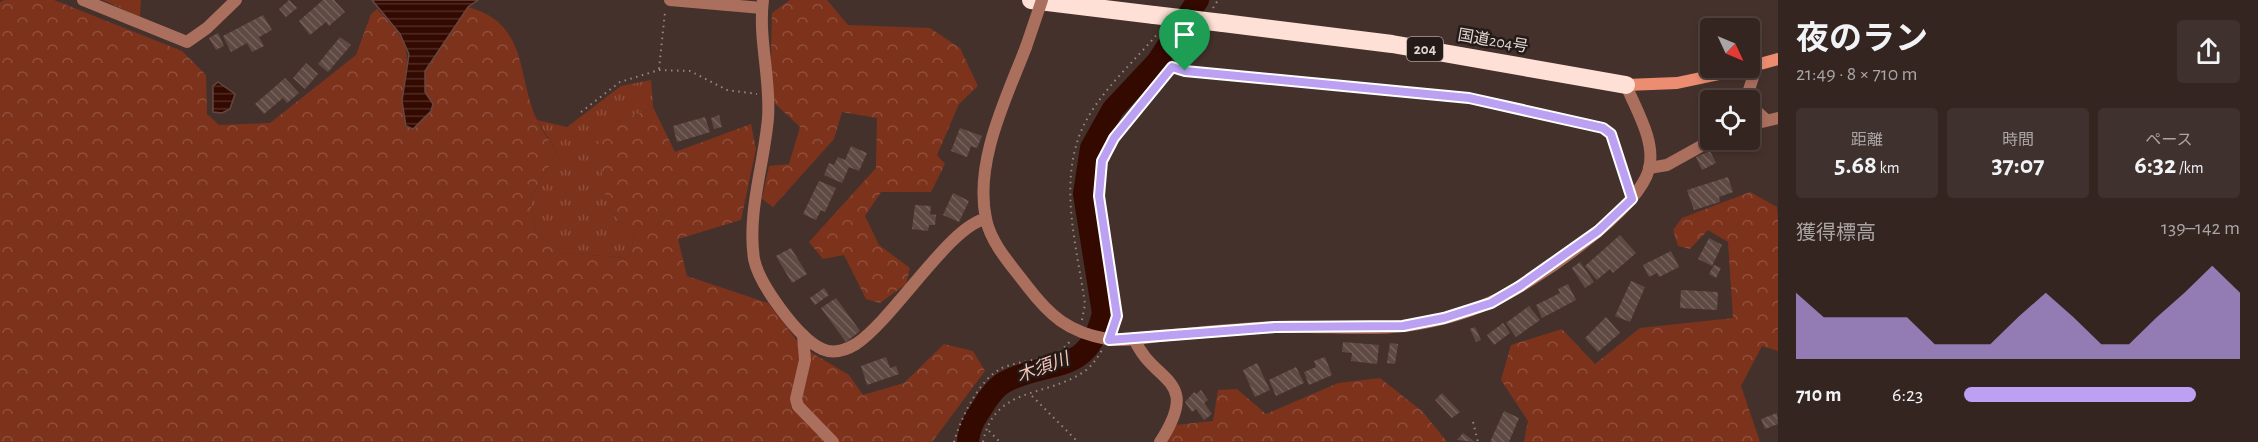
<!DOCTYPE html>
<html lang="ja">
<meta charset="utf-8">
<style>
:root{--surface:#342520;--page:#3f312d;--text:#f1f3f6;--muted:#a9a5a5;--line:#4e423e;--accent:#bca0f2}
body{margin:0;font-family:"Alegreya Sans","Noto Sans JP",sans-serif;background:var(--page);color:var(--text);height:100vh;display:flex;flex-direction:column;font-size:22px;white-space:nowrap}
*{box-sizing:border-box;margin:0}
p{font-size:20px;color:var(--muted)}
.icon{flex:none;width:33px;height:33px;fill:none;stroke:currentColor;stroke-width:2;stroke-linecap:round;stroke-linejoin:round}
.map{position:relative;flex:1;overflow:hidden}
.drawer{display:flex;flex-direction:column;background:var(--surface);width:480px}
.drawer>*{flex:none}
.needle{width:39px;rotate:134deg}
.tools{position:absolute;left:1700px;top:18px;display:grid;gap:12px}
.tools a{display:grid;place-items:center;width:60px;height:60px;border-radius:6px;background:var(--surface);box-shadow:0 3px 9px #0003,0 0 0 2px var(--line);font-size:30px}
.pin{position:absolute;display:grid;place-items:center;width:51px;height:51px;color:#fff;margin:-62px -26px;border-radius:50% 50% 50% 0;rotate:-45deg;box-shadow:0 0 6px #0007}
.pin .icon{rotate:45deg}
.round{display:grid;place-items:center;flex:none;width:63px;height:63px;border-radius:6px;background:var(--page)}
.head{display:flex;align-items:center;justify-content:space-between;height:102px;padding:0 18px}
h1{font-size:33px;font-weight:700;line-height:45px}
.stats{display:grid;grid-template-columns:repeat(3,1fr);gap:9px;height:102px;padding:6px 18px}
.stats div{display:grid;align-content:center;border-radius:6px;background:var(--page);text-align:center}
.stats b{font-size:26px;font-weight:700}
.stats small{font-size:16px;font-weight:400}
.stats p{font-size:16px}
.chart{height:168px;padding:12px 18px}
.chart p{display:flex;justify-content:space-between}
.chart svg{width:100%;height:108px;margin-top:6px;fill:var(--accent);opacity:.7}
ul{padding:0 18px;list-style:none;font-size:20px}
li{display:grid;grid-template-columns:96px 72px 1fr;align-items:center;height:45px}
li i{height:15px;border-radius:8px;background:var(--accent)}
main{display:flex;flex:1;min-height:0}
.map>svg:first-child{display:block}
.grass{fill:url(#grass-tufts)}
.forest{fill:url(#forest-crowns)}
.water{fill:url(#water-rules);stroke:#68463f;stroke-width:1.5}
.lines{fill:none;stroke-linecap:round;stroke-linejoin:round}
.river{stroke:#330900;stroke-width:22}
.building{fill:url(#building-back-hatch)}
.path{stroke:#978782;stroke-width:2;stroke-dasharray:1.5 4.5;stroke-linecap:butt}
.street{stroke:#ab6f5e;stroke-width:12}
.secondary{stroke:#ec8d72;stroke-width:12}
.highway{stroke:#fee0d7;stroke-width:18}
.street-bridge{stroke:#ab6f5e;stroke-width:12}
.highway-bridge{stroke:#fee0d7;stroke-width:18}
.route-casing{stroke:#fff;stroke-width:12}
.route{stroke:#bca0f2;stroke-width:8}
.labels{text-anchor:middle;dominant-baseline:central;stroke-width:5;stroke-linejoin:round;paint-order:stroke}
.shield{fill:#241b19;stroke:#aa9e9a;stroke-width:1.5}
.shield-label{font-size:15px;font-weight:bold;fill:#e3d6d2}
.street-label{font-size:16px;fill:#e3d6d2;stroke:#241b19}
.water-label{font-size:18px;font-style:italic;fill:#f6c5b7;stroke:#241b19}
</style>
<main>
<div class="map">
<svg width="1778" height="442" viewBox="0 0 1778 442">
<defs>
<pattern id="grass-tufts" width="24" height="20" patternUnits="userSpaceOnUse" patternTransform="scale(1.5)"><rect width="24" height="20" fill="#7d321c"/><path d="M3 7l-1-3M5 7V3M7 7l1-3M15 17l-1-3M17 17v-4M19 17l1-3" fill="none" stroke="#8f4f3c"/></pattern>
<pattern id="forest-crowns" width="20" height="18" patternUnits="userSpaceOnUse" patternTransform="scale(1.5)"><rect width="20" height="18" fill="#7d321c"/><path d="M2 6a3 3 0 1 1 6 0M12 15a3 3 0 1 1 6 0" fill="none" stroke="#8f4f3c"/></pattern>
<pattern id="water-rules" width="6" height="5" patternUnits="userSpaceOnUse" patternTransform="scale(1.5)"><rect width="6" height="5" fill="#330900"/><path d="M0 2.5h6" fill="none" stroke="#502c24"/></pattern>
<pattern id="building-back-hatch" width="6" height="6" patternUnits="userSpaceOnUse" patternTransform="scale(1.5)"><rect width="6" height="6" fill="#5f4943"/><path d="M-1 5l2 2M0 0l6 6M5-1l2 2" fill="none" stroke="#76625d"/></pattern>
</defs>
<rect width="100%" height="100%" fill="#45312b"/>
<!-- grass -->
<g class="grass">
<path d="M103,0H141L140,17Z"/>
<path d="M651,80L653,107L615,123L608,208L634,238L629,258L562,253L537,233L530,200L557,152L537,120L567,127L621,86Z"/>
</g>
<!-- forest -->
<g class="forest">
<path d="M4,0H54L182,51L206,75L207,114L219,125L270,123L356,55L371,14L377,9C414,48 409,50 402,101L425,92V71L468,7C529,24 516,74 537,120C542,131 550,141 557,152L530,200L537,233L562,253L629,258L634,238L608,208L597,145L615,123L653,107L675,152L751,124L756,149L741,220L678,239L687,276L768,303L802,347L849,375L863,395L904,383L944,344L973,351L985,371L932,442H0V2Z"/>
<path d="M790,0H827L848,25L930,28L960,48L978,86L959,104L937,155L945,164L931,192H881L865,216L879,245L910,268L906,284L880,303L866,299L844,255L823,259L809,242L876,168L877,118L842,112L834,139L773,207L762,199L769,166L789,164L800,127L770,99L772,13Z"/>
<path d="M1750,192L1777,207L1778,217V351L1762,346L1741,386L1760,442H1524L1528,421L1501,380L1511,345L1562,329L1595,364L1640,328L1733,318L1728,242L1708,230L1690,249L1678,246L1673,230L1682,218Z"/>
<path d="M1380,378L1423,412L1447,442H1164L1175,425L1213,421L1218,390L1237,389L1266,414L1338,383Z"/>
</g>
<!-- water -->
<g class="water">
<path d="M372,0H478L468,7L425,71V92L433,104L431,111L413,129L406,126L402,101L409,54L400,34Z"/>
<path d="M218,82L235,94L230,109L222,113L213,112V86Z"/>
</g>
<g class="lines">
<!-- river -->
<path class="river" d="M968,442C969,428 974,420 982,408C987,399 997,385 1007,381C1050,359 1088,377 1103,313L1084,194L1091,148L1113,109L1157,62L1198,0"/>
</g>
<!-- building -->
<g class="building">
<path d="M289,0L297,8L286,17L279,9Z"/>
<path d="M323,0H334L345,12L329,26L326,22L310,35L299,21Z"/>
<path d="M263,15L272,30L259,37L264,46L252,52L247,43L231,52L223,36Z"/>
<path d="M218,33L224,46L216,50L209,38Z"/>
<path d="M340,37L351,45L328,72L318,64Z"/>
<path d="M306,63L318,74L305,89L293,78Z"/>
<path d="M285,78L299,93L287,103L283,98L264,114L255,104Z"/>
<path d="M719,115L722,127L714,129L711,118Z"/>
<path d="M705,117L710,132L677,142L673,126Z"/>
<path d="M960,128L982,136L977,148L971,146L967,157L951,151Z"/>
<path d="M851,146L867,153L859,171L849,167L842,183L824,175L829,163L834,165L838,157L845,160Z"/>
<path d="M1710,151L1716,163L1702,170L1696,157Z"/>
<path d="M1728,177L1733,192L1719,197L1720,202L1694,210L1687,190Z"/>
<path d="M819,181L836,188L825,212L821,210L816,220L803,214Z"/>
<path d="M953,193L969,201L959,222L943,215Z"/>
<path d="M915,205L931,206L930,214L936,215L935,225H929L928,231L912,229Z"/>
<path d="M1620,235L1636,253L1613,273L1610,269L1597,280L1585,266Z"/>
<path d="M1709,238L1722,245L1712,266L1698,259Z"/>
<path d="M791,248L807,274L792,283L776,256Z"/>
<path d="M1671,251L1679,267L1659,277L1657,273L1649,277L1643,265Z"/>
<path d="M1580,262L1594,282L1585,288L1572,268Z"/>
<path d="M1714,265L1721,268L1716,278L1709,274Z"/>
<path d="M1631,281L1645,287L1630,322L1615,316Z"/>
<path d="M1568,284L1576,300L1542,318L1536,305L1560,293L1558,289Z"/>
<path d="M824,288L829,295L815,305L810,298Z"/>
<path d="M1681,290L1718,292L1717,310L1680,308Z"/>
<path d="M836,298L860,331L846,342L821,308Z"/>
<path d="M1529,306L1540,320L1516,337L1506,323Z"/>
<path d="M1606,317L1620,333L1598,352L1585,338Z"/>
<path d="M1503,323L1510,333L1494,345L1487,335Z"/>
<path d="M1475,327L1481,340L1476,342L1470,329Z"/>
<path d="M1343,342L1379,345L1377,364L1351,361L1352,353L1342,352Z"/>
<path d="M1390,343L1398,344L1395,364L1387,363Z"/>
<path d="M886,357L890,368L896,366L899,374L867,385L861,366Z"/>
<path d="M1325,357L1332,375L1309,385L1304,372L1316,367L1314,361Z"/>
<path d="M1257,363L1270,390L1255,397L1243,370Z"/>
<path d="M1296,367L1304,383L1276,396L1269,380Z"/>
<path d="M1201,390L1208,400L1204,403L1212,414L1204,420L1196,409L1192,412L1185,402L1194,392L1196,394Z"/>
<path d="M1442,393L1460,412L1452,418L1435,400Z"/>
<path d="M1504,411L1519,418L1509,442H1490Z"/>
<path d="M1777,413L1778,424L1765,429L1761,419Z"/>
<path d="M1463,433L1475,442L1457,440Z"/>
</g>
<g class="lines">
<!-- path -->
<g class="path">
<path d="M1213,8L1218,0"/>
<path d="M1172,67L1185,71L1469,98L1603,128L1611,134L1627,182"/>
<path d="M659,69L665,12"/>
<path d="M581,112L620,82L659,70L690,71L727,90L757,94"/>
<path d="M1082,320L1085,304C1077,247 1058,184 1082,129C1098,93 1134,62 1159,32"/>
<path d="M1114,327L1117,316L1099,196L1103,161L1114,138L1172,67L1194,35"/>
<path d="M1032,396L1078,442"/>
<path d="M1473,422L1478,442"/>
<path d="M989,431L1000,442"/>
<path d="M954,442C960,420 979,379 1002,368C1022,359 1057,361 1070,341"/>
<path d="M983,442C994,387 1044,397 1080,374C1090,369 1096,360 1102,350"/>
</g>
<!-- street -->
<g class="street">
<path d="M83,0L187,42L207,28L236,0"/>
<path d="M670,0L762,8"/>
<path d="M763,0C758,39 771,79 768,118C764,165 747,212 754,259C759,284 798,338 822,349C833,354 846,350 856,344C893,320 951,224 986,219"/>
<path d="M1026,47C1006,99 974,162 986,219C991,244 1012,266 1027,286C1050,316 1068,332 1107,339C1123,342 1143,338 1159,336C1197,333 1236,329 1274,327C1317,325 1364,331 1405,326C1434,322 1465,314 1491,302C1532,284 1638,212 1649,169C1656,141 1636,110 1626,85"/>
<path d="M1757,65L1747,96L1753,108L1765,119"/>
<path d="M1749,125L1778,118"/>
<path d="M1649,168L1667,165L1712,140"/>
<path d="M803,335L805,360L796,399L798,406L833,442"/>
<path d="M1134,338C1152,384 1203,376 1160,442"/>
</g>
<!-- secondary -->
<g class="secondary">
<path d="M1749,67L1778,59"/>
<path d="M1626,85L1677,83L1748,68"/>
</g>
<!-- highway -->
<g class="highway">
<path d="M1031,0L1154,15"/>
<path d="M1223,23L1392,44L1626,85"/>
</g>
<!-- street-bridge -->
<path class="street-bridge" d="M1026,47L1042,0"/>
<!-- highway-bridge -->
<path class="highway-bridge" d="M1154,15L1223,23"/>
</g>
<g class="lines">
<defs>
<path id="route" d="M1172,67L1185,71L1469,98L1603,128L1611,134L1632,199L1598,231L1520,286L1491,303L1444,318L1403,326L1275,327L1109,340L1117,316L1099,196L1102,161L1114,138Z"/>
</defs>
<!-- route casing -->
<use href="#route" class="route-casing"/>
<!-- route -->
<use href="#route" class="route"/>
</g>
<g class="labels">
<!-- shield labels -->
<rect class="shield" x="1407" y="37" width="36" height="24" rx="4.5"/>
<g class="shield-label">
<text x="1425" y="49">204</text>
</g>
<!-- street labels -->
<g class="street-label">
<text transform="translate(1493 41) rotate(10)">国道204号</text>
</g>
<!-- water labels -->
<g class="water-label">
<text transform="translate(1043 368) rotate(-20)">木須川</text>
</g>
</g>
</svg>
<div class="tools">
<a><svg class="needle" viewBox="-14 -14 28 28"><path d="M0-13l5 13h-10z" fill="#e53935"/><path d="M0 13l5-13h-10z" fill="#a9a5a5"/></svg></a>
<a><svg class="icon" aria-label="locate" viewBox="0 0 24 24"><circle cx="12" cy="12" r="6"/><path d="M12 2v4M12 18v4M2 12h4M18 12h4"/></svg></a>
</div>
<div class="pin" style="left:1185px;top:71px;background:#1e9e55"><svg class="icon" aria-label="arrive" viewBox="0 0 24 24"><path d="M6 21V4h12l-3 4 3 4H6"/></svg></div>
</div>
<section class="drawer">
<div class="head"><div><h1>夜のラン</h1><p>21:49 · 8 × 710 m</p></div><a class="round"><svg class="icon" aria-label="share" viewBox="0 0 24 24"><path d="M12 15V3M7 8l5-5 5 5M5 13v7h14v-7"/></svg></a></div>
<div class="stats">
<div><p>距離</p><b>5.68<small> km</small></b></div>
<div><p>時間</p><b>37:07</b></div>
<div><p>ペース</p><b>6:32<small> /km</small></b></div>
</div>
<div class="chart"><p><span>獲得標高</span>139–142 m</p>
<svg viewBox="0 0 160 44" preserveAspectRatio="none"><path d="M0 44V17L10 27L20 27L30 27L40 27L50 38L60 38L70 38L80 27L90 17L100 27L110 38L120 38L130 27L140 17L150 6L160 17V44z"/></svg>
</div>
<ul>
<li><b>710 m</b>6:23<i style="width:84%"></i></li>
</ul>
</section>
</main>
